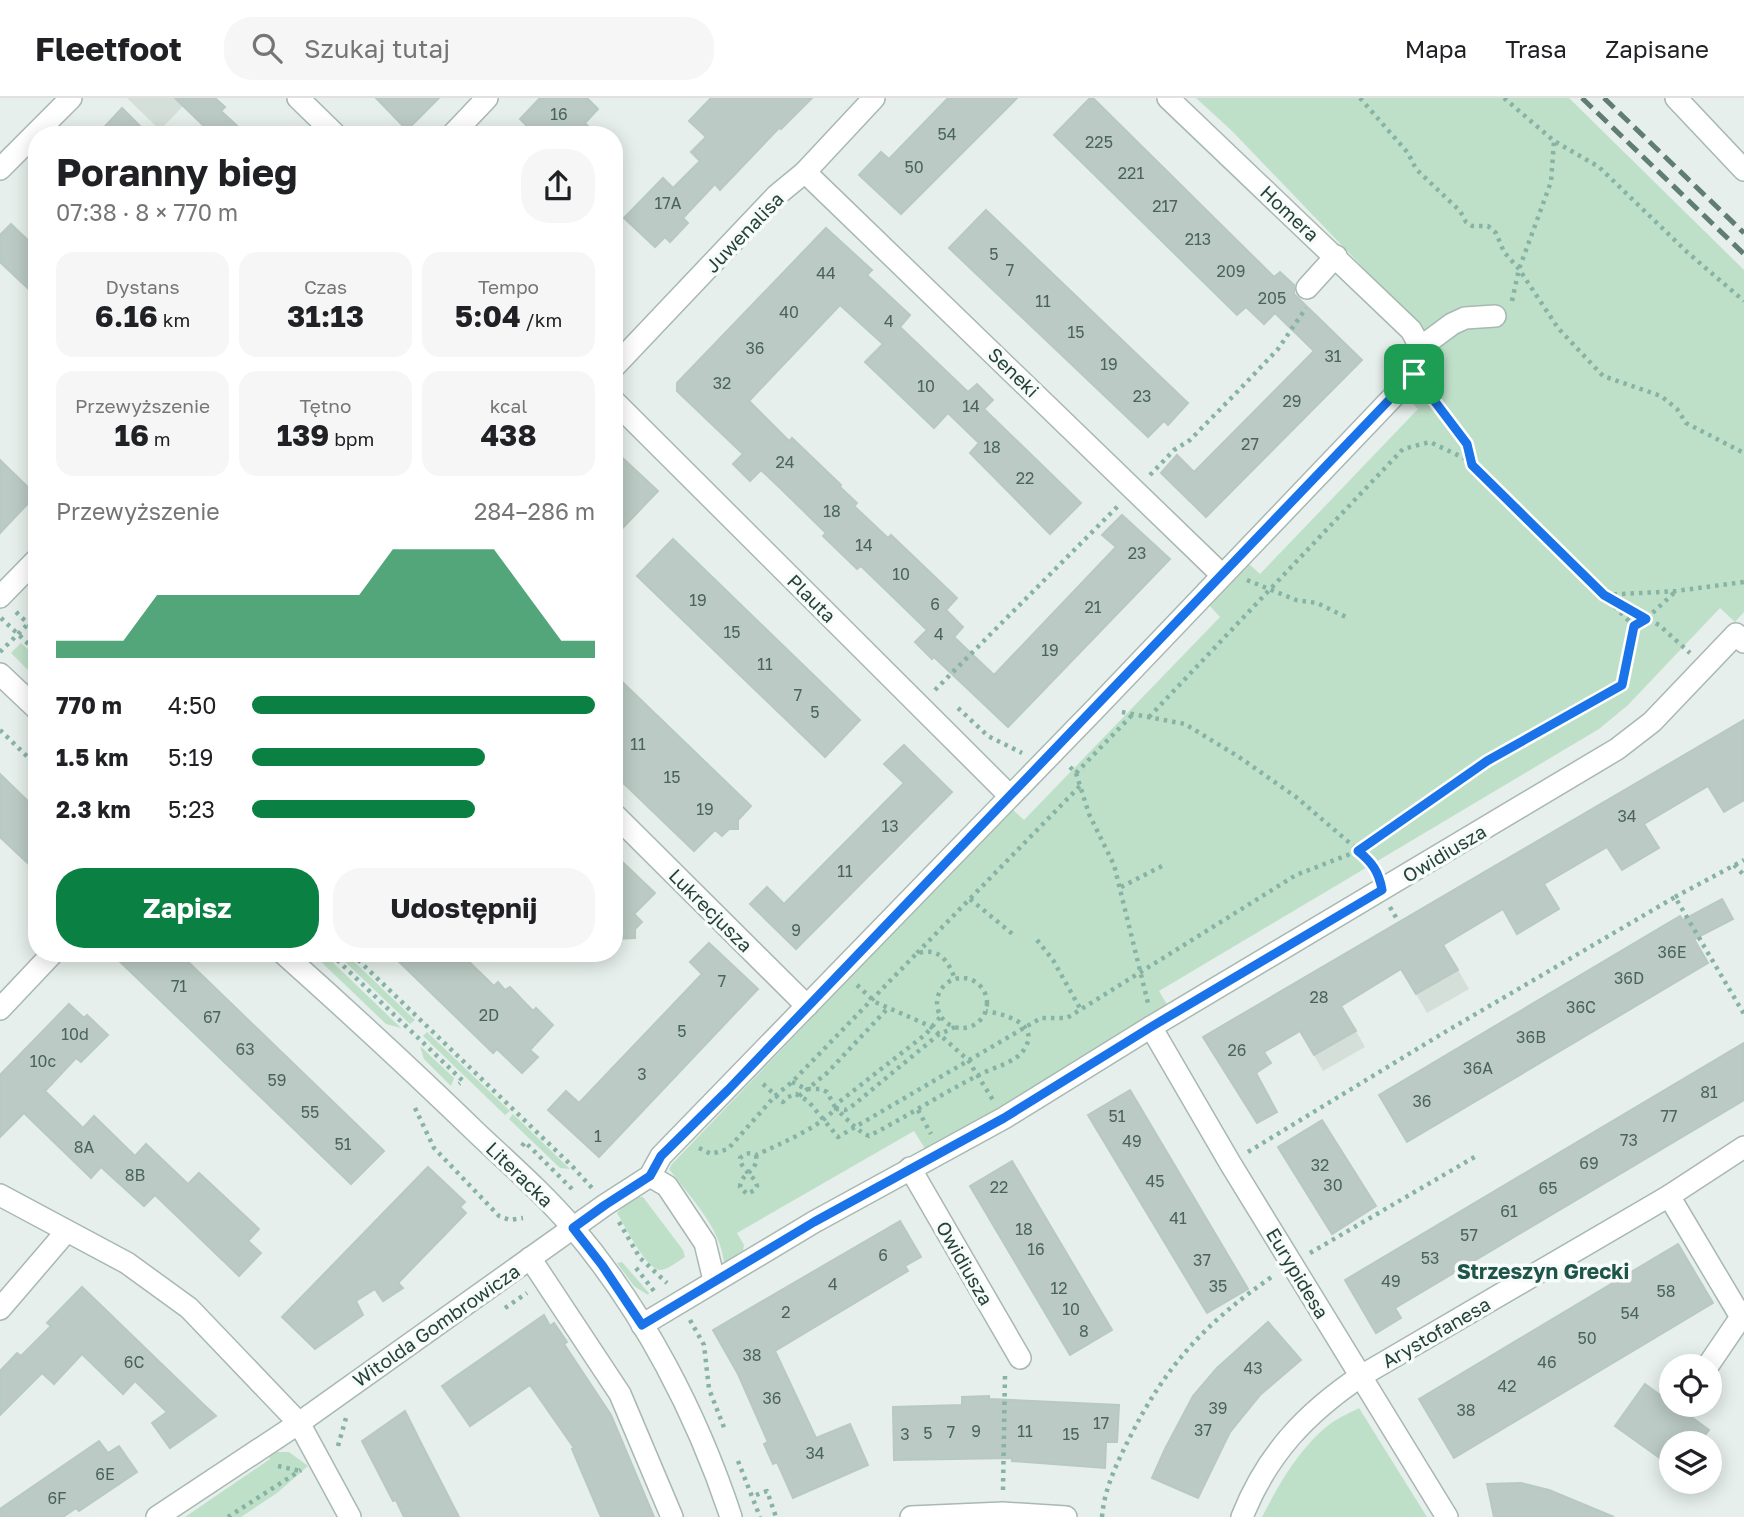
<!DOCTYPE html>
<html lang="pl">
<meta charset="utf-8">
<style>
:root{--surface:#fff;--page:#f6f6f6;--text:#202124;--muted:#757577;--line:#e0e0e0;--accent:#0b8043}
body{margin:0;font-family:"Golos Text",sans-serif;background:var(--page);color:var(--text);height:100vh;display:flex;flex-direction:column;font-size:26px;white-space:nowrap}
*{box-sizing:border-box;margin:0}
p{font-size:23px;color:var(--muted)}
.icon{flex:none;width:38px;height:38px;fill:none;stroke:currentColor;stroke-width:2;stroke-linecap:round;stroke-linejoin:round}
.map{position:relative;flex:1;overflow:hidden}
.panel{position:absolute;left:28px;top:28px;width:595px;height:836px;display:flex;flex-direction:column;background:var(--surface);border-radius:28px;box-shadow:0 4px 18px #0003}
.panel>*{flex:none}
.fabs{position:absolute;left:1659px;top:1256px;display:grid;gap:14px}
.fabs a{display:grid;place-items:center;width:63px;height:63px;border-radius:50%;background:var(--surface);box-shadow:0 4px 18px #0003;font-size:35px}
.pin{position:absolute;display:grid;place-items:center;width:60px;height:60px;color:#fff;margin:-30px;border-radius:14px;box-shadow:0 4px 10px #0006}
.round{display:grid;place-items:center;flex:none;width:74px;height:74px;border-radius:28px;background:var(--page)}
.summary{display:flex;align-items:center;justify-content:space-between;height:119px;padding:0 28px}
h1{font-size:38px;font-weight:700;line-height:52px}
.stats{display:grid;grid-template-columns:repeat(3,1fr);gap:10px;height:119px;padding:7px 28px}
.stats div{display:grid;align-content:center;border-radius:18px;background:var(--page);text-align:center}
.stats b{font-size:30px;font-weight:700}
.stats small{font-size:19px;font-weight:400}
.stats p{font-size:19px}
.chart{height:196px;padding:14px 28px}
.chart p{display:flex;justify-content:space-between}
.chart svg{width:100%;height:126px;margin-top:7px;fill:var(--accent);opacity:.7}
.action{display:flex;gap:14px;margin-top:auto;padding:14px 28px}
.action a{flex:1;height:80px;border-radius:28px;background:var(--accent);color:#fff;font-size:28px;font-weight:700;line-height:80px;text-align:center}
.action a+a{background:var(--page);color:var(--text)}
ul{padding:0 28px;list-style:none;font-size:23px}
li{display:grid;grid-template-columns:112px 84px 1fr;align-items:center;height:52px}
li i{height:18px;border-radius:9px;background:var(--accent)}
header{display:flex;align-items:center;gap:42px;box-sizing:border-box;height:98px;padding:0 35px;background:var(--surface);border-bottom:2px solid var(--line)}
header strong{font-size:33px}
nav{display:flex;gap:38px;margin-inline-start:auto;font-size:24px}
.search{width:490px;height:63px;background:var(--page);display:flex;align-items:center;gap:18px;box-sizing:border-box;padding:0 24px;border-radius:28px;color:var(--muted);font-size:26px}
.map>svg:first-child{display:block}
.built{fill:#d4dfda}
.green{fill:#bfe0c8}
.building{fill:#bbcac4;stroke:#b8c9c2;stroke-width:2}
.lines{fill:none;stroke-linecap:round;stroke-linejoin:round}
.minor-casing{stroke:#a8b8b2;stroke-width:24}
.path{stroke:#86b3a5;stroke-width:4.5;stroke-dasharray:3.5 5;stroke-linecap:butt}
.minor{stroke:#fff;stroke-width:21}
.rail{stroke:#5f7d75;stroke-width:5;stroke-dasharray:14 7;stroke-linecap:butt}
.route-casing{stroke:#fff;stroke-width:14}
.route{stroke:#1a73e8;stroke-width:9}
.labels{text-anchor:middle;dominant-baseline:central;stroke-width:7;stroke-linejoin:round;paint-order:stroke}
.number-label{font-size:16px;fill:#4a645c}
.street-label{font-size:19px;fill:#24423a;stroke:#f7fbf9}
.neighbourhood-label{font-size:21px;font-weight:bold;fill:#1f5548;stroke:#f7fbf9}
</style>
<header>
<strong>Fleetfoot</strong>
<div class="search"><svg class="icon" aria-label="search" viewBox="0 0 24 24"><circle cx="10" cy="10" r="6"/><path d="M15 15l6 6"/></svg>Szukaj tutaj</div>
<nav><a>Mapa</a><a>Trasa</a><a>Zapisane</a></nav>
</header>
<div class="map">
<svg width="1744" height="1419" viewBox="0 0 1744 1419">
<rect width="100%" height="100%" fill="#e6efeb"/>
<!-- built -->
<g class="built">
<path d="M127,0H191L160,32Z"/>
<path d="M1458,872L1469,891L1427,915L1416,896Z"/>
<path d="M1356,933L1365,949L1323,973L1314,957Z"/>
</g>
<!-- green -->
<g class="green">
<path d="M1196,0H1569L1744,172V514L1735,524L1720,510L1628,607L1599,631L1159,893L1169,910L927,1054L914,1033L737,1135L744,1147L743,1153L724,1164C720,1129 690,1099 669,1071L672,1066L1012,711L1024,722L1220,519L1209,507L1249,466L1260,476L1418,311L1407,300C1428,279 1438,264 1425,234L1232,33Z"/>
<path d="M21,545L37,560V581L11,555Z"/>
<path d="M313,856H324L401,930L386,926Z"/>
<path d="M337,856H346L415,922L410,926Z"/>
<path d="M427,934L510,1013L505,1017L423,938Z"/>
<path d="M420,948L454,980L451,988L424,961Z"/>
<path d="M513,1016L570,1071L560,1070L509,1021Z"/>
<path d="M637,1099H643L683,1152L685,1159C678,1163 668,1172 660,1172C647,1173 624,1126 617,1115L626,1105Z"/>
<path d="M622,1164L649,1195L648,1197L634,1188L617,1165Z"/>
<path d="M1359,1310L1427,1419H1262C1279,1386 1300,1349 1330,1326C1338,1320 1349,1315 1359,1310Z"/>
<path d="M274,1354H289L308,1368L277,1395L241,1419H185L270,1361L268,1355Z"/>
</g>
<!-- building -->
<g class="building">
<path d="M175,0H215L225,9L221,13L247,37H213Z"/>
<path d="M376,0H439L407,32Z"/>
<path d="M540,0H587L598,11L585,25L596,37H536L520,21Z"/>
<path d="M711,0H812L781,31L779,30L720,92L715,86L683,120L688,125L670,144L665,139L655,149L624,120L663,80L673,90L700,63L691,54L706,39L689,23Z"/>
<path d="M948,0H1017L901,116L859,77L881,54L889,61Z"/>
<path d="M1090,0H1093L1274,179L1280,174L1294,187V196L1362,262L1206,419L1161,375L1177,357L1194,374L1314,253L1275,215L1264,226L1246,209L1237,217L1054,37Z"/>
<path d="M122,10L149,37H97Z"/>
<path d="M986,112L1188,305L1168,327L1164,323L1148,339L949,150Z"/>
<path d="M11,126L37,151V199L0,164V137Z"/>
<path d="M826,130L872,172L867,177L910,217L900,229L968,294L977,286L993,302L984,311L1081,405L1050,436L970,355L979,345L948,315L934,330L865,264L883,246L840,207L821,227L749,303L789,343L792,340L841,387L840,389L857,405L854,408L888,440L891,437L957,500L946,512L963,529L954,539L994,577L1116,449L1102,437L1122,417L1170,461L1008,629L934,559L932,561L915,544L927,532L861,468L857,471L823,438L826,435L778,388L761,372L750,383L733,366L743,356L677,293V285Z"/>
<path d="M614,352L658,393L614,439Z"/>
<path d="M0,362L36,397L0,435Z"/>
<path d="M673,441L860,622L825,659L637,478Z"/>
<path d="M614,576L751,708L738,722V731H729L722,738L715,732L694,753L614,676Z"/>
<path d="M1744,622V702L1724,714L1708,688L1644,726L1659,750L1622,772L1607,749L1544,786L1559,811L1517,836L1503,811L1443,847L1458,872L1416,896L1401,871L1341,908L1356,933L1314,957L1300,933L1264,954L1271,965L1256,975L1277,1014L1257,1025L1203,939Z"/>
<path d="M904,647L952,694L796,851L750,806L767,789L784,806L904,685L884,666Z"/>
<path d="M0,676L37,712V774L0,739Z"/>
<path d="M614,756L655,795L634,816L642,824L635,831V840L614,841Z"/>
<path d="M1722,801L1733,821L1694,841L1708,865L1407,1044L1379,997L1680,818L1683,822Z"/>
<path d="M709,845L758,891L599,1059L548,1012L566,993L579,1005L702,876L690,864Z"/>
<path d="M112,856H180L384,1053L351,1086Z"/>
<path d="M391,856H461L494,888L498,884L505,892L510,889L533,913L536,910L553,927L530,952L538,959L522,975L497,951L493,955Z"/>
<path d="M69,906L84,920L87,917L108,937L81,964L76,960L45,993L83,1030L94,1018L135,1058L146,1046L188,1086L199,1075L259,1131L248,1143L261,1155L239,1178L155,1097L144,1108L101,1069L91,1080L24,1015L0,1039V977Z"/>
<path d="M1744,945V1002L1395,1210L1401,1220L1376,1235L1345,1182Z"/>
<path d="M1130,992L1248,1191L1207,1215L1088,1017Z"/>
<path d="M1322,1022L1376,1108L1332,1136L1278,1049Z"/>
<path d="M1012,1063L1112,1232L1070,1257L970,1088Z"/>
<path d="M428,1069L465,1104L460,1109L466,1115L398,1185L403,1190L383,1203L375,1191L356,1203L363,1217L315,1251L282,1219Z"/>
<path d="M900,1123L921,1159L905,1168L908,1173L775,1253L816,1340L850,1326L868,1367L793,1400L777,1364L773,1366L764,1346L768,1344L738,1276L713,1232Z"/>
<path d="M1678,1146L1713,1205L1454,1360L1419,1301Z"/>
<path d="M82,1189L203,1306L216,1318L170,1350L152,1325L167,1314L135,1283L123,1296L82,1256L54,1286L42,1275L0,1317V1273L17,1255L21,1258L51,1228L47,1225Z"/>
<path d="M544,1217L550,1228L554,1225L567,1244L564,1246L611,1317L654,1419H601L572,1351L574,1350L530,1287L470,1328L442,1288Z"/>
<path d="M1268,1224L1301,1262L1260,1297L1230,1334L1198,1400L1152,1380L1165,1351L1193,1298L1217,1270Z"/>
<path d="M1645,1286L1671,1305V1307H1675L1709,1332L1698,1346H1671V1368L1615,1328Z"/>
<path d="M989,1298V1301L1119,1307L1117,1344H1106L1105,1370L1012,1363V1360L894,1362L893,1309L962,1307V1299Z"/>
<path d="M405,1313L422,1347L459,1419H404L396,1402L393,1403L362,1343Z"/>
<path d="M99,1343L108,1355L119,1348L137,1374L79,1413L76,1410L63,1419H0V1411Z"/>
<path d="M1521,1385L1549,1392L1614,1419H1494L1487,1386Z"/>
</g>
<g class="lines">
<defs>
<g id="minor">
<path d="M298,0L336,37"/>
<path d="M1676,0L1744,72"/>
<path d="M452,37L487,0"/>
<path d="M0,71L71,0"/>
<path d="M805,74L1222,477"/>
<path d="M1307,190L1336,158"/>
<path d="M1421,249L1452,226L1465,220L1495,218"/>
<path d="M614,269L777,97L805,74L874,0"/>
<path d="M614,303L1010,698"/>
<path d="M0,499L37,461"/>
<path d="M0,576L37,611"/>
<path d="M614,716L807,908"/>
<path d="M284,856C350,915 415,975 479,1037C511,1067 545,1097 574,1131C644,1214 697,1316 731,1419"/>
<path d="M0,911L52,856"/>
<path d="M1151,929L1230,1065L1447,1419"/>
<path d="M910,1070L1020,1260"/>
<path d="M650,1078L667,1088L705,1145L714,1182"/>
<path d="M0,1097L127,1165L189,1210L299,1325L605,1107L650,1078L661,1058L1097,609L1414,277C1424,258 1421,249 1411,232L1168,0"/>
<path d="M1669,1098L1741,1219L1707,1269"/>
<path d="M530,1160L620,1296L672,1419"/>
<path d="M0,1211L66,1134"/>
<path d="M642,1227L814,1124L1004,1020L1151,929L1617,651L1652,624L1736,536L1744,544"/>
<path d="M157,1419L299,1325L350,1419"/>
<path d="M911,1419L1003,1415L1066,1419"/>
<path d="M1242,1419C1267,1356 1306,1315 1361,1278L1669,1098L1744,1049"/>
</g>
</defs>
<!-- minor casing -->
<use href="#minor" class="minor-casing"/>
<!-- path -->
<g class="path">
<path d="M1360,0L1408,55L1416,71L1460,113L1466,124L1472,128H1488L1496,135L1504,154L1519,171L1558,230L1603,278L1661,298L1677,311L1686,325L1744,355"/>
<path d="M1504,0L1554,43L1599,69L1687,154L1744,203"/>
<path d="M1512,203L1519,171L1551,84L1554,43"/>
<path d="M1427,294L1467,346L1471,366"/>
<path d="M1150,377L1174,352L1190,342L1241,290L1278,251L1306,210"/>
<path d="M1247,482L1296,502L1317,505L1346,519"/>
<path d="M1605,497L1676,493L1744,484"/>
<path d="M1611,501L1659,527L1690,555"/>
<path d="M16,514L37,534"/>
<path d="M1,520L37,554"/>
<path d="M0,554L28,526"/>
<path d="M935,592L1119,407"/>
<path d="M958,610L988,638L1022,655"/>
<path d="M1122,614L1185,626L1239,659L1296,699L1372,764L1374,769"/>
<path d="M1149,619L1403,351L1430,344L1466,361L1634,528"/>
<path d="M0,632L37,668"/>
<path d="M1070,669L1076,675L1089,716L1114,767L1148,905"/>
<path d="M1076,675L1133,616"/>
<path d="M1734,767L1744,777"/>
<path d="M1121,789L1164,767"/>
<path d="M1675,799L1744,762"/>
<path d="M970,801L1015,838"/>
<path d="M1390,809L1398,823"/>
<path d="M1037,842L1053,862L1081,912"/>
<path d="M917,855L1080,688"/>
<path d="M331,856L463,983L459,986"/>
<path d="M352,856L572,1068L592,1090"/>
<circle cx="962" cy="905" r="25"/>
<path d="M857,887L875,904L930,928L968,962L993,1002"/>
<path d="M955,929L938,937L851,1009L845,1012L836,1011C848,1021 854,1031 869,1038C906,1019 941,996 979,977C993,969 1017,965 1025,950C1040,925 1003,916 986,913"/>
<path d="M792,984L806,991H821L827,994L835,1009"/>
<path d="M763,986L783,1004L788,999L796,996L808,1003L838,1039L1041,920H1067L1296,777L1358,753L1487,663L1622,587L1634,528L1646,521L1676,493"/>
<path d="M799,998L827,975L888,910"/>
<path d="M415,1010L434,1050L499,1118L510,1122L523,1120"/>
<path d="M918,1012L931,1036"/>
<path d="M522,1048L525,1044L572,1091"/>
<path d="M699,1050L711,1056L728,1051L775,998L792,984L916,856C938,848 948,862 955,881"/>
<path d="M1248,1054L1440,937L1675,799L1744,916"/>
<path d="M756,1057C759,1074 741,1074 740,1089L747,1096L755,1092L757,1088C754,1076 741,1073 740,1060C746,1055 750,1054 756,1057C777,1047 830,1026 839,1004L926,936L941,918"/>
<path d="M619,1124L640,1160L667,1185"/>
<path d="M1310,1155L1478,1057"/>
<path d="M636,1170L654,1193"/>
<path d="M505,1210L527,1195"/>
<path d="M690,1222L704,1247L709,1291L725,1332"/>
<path d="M338,1348L346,1320"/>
<path d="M738,1363L760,1419"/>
<path d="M278,1368L300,1373"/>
<path d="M1003,1392L1005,1276"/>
<path d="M756,1397L767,1393L776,1419"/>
<path d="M228,1419L301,1372"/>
<path d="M1102,1419C1104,1392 1116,1367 1128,1343C1165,1268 1205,1225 1273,1178"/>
</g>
<!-- minor -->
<use href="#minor" class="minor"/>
<!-- rail -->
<g class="rail">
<path d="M1582,0L1744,156"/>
<path d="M1604,0L1744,135"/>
</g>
</g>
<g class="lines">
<defs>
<path id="route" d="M1414,276L1467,346L1472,367L1604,497L1646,521L1634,528L1622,587L1487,663L1358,753C1372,764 1379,774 1382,792L1151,929L1004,1020L814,1124L642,1227L602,1167L573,1130L605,1107L650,1078L661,1058L728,992Z"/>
</defs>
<!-- route casing -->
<use href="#route" class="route-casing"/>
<!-- route -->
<use href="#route" class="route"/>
</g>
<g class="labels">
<!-- number labels -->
<g class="number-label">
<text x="559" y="16">16</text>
<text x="947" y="36">54</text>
<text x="1099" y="44">225</text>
<text x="914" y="69">50</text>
<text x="1131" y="75">221</text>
<text x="668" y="105">17A</text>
<text x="1165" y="108">217</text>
<text x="1198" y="141">213</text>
<text x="994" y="156">5</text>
<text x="1010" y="172">7</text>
<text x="1231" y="173">209</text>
<text x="826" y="175">44</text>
<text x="1272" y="200">205</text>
<text x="1043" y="203">11</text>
<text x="789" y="214">40</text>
<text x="889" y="223">4</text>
<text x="1076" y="234">15</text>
<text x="755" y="250">36</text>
<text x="1333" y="258">31</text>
<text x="1109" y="266">19</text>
<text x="722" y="285">32</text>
<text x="926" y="288">10</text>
<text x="1142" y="298">23</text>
<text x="1292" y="303">29</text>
<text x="971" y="308">14</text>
<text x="1250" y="346">27</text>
<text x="992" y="349">18</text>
<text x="785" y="364">24</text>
<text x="1025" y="380">22</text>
<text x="832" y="413">18</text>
<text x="864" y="447">14</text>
<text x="1137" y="455">23</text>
<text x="901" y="476">10</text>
<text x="698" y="502">19</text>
<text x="935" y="506">6</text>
<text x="1093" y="509">21</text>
<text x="732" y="534">15</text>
<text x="939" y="536">4</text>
<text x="1050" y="552">19</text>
<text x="765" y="566">11</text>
<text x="798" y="597">7</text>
<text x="815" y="614">5</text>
<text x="638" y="646">11</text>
<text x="672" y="679">15</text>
<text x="705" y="711">19</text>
<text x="1627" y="718">34</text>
<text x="890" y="728">13</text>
<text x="845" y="773">11</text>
<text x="796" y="832">9</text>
<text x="1672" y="854">36E</text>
<text x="1629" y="880">36D</text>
<text x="722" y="883">7</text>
<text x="179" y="888">71</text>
<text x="1319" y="899">28</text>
<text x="1581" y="909">36C</text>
<text x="489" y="917">2D</text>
<text x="212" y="919">67</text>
<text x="682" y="933">5</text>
<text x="75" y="936">10d</text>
<text x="1531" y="939">36B</text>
<text x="245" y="951">63</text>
<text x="1237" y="952">26</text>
<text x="43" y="963">10c</text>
<text x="1478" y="970">36A</text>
<text x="642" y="976">3</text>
<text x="277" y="982">59</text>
<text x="1709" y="994">81</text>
<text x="1422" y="1003">36</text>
<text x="310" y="1014">55</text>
<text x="1117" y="1018">51</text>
<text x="1669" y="1018">77</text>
<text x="598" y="1038">1</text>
<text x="1629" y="1042">73</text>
<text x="1132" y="1043">49</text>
<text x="343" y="1046">51</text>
<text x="84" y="1049">8A</text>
<text x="1589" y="1065">69</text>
<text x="1320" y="1067">32</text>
<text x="135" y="1077">8B</text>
<text x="1155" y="1083">45</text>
<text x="1333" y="1087">30</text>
<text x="999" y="1089">22</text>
<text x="1548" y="1090">65</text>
<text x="1509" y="1113">61</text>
<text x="1178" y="1120">41</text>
<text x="1024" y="1131">18</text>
<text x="1469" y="1137">57</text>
<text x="1036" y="1151">16</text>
<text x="883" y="1157">6</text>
<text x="1430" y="1160">53</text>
<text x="1202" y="1162">37</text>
<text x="1391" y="1183">49</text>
<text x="833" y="1186">4</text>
<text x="1218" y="1188">35</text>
<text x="1059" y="1190">12</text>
<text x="1666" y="1193">58</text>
<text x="1071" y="1211">10</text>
<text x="786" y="1214">2</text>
<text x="1630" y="1215">54</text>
<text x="1084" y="1233">8</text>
<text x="1587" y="1240">50</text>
<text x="752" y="1257">38</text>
<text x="134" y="1264">6C</text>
<text x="1547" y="1264">46</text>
<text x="1253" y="1270">43</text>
<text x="1507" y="1288">42</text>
<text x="772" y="1300">36</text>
<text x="1218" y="1310">39</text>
<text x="1466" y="1312">38</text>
<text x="1101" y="1325">17</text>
<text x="1203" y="1332">37</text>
<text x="976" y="1333">9</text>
<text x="1025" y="1333">11</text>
<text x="951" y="1334">7</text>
<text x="928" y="1335">5</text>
<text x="905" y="1336">3</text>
<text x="1071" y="1336">15</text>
<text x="815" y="1355">34</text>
<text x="105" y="1376">6E</text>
<text x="57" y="1400">6F</text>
</g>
<!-- street labels -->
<g class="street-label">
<text transform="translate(1290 115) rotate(43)">Homera</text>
<text transform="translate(744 134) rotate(-46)">Juwenalisa</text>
<text transform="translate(1014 274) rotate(44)">Seneki</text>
<text transform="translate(812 500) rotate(45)">Plauta</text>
<text transform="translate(1444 755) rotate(-31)">Owidiusza</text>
<text transform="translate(711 812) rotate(45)">Lukrecjusza</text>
<text transform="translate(520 1076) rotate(44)">Literacka</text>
<text transform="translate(965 1165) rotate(60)">Owidiusza</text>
<text transform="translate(1298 1175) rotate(59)">Eurypidesa</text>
<text transform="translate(436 1227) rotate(-35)">Witolda Gombrowicza</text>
<text transform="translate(1436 1234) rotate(-30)">Arystofanesa</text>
</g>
<!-- neighbourhood labels -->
<g class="neighbourhood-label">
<text x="1543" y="1173">Strzeszyn Grecki</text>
</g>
</g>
</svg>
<div class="fabs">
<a><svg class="icon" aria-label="locate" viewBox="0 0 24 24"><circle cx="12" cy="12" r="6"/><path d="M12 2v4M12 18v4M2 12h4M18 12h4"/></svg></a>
<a><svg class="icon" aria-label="layers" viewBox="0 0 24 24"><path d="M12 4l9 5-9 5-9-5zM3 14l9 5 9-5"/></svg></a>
</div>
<div class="pin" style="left:1414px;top:276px;background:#1e9e55"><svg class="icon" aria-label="arrive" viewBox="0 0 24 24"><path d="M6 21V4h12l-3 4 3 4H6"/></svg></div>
<section class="panel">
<div class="summary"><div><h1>Poranny bieg</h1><p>07:38 · 8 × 770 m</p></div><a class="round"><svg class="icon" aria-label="share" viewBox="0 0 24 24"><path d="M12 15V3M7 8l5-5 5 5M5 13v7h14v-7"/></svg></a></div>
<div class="stats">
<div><p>Dystans</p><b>6.16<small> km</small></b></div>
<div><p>Czas</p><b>31:13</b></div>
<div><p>Tempo</p><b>5:04<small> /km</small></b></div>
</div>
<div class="stats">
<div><p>Przewyższenie</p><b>16<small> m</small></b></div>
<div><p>Tętno</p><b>139<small> bpm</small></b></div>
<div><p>kcal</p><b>438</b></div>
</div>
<div class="chart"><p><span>Przewyższenie</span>284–286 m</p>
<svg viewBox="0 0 160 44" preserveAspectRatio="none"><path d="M0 44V38L10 38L20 38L30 22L40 22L50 22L60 22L70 22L80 22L90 22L100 6L110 6L120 6L130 6L140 22L150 38L160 38V44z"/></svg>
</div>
<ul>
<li><b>770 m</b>4:50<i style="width:100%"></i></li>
<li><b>1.5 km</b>5:19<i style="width:68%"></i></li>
<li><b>2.3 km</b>5:23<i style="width:65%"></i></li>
</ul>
<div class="action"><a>Zapisz</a><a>Udostępnij</a></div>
</section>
</div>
